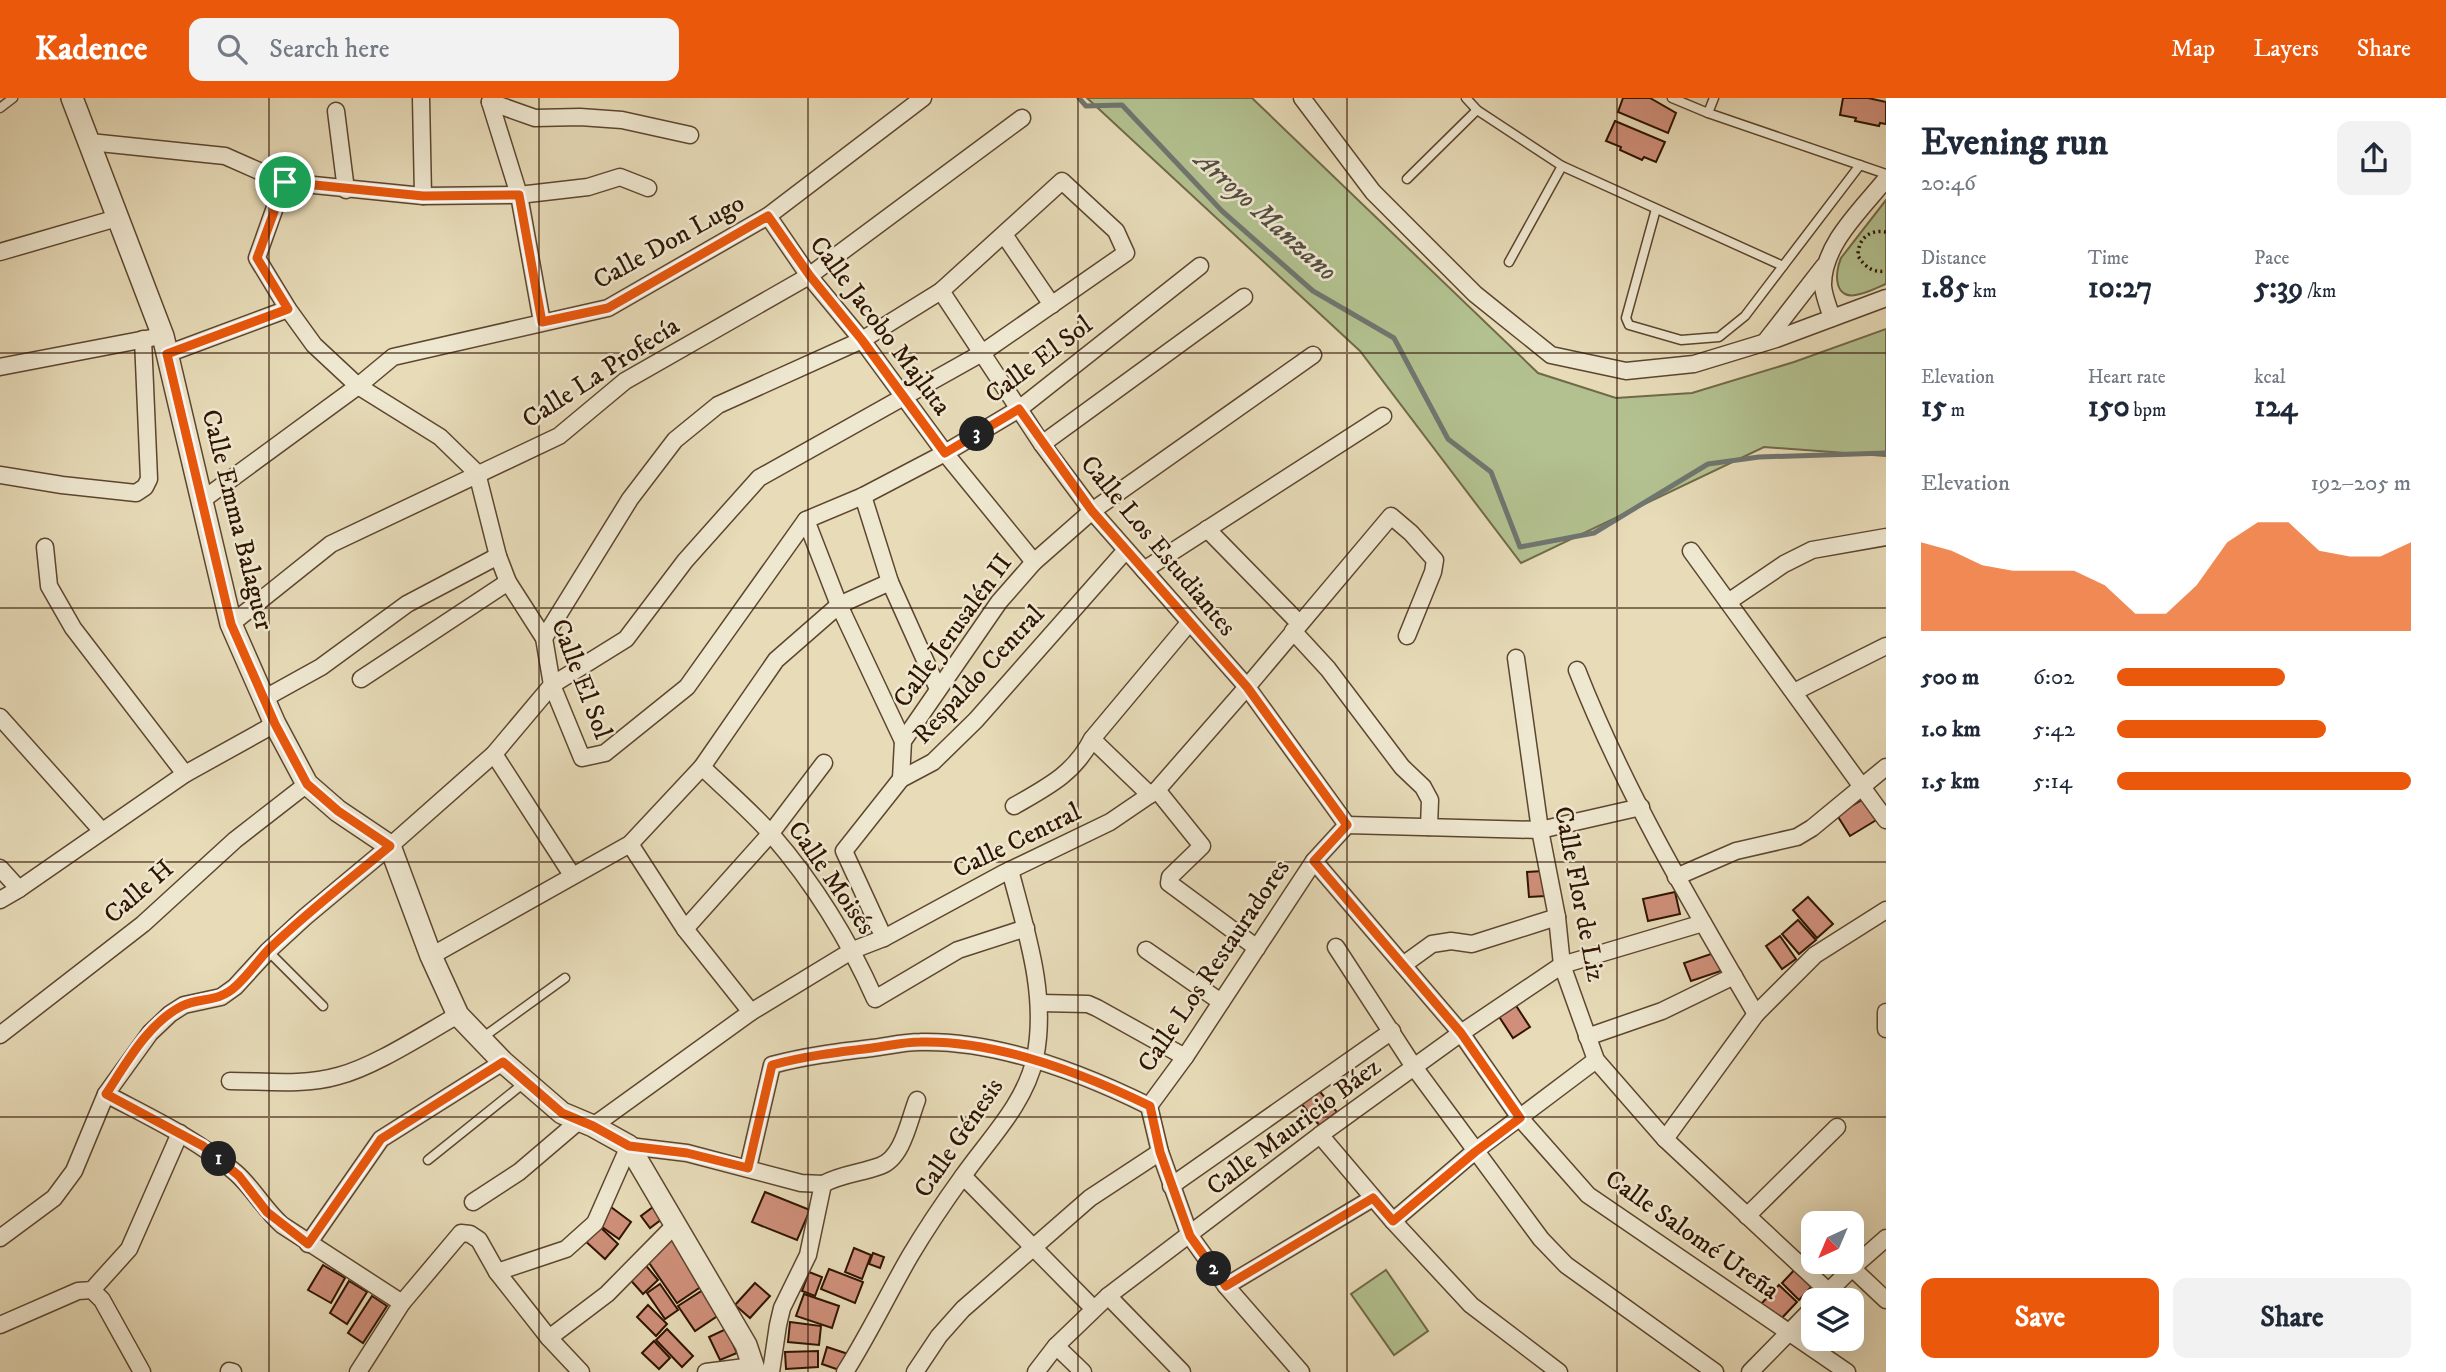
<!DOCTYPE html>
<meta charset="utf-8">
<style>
:root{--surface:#fff;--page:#f2f2f3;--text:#1f2937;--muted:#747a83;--accent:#ea580c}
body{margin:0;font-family:"IM FELL DW Pica",serif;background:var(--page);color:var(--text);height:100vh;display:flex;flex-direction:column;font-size:26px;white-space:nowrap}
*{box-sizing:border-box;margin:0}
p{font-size:23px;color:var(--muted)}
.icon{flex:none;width:38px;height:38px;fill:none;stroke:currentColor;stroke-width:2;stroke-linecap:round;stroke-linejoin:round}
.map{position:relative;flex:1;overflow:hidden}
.sheet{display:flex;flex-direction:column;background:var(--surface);width:560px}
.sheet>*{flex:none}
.needle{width:46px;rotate:224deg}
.fabs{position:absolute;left:1801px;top:1113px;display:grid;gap:14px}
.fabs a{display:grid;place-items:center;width:63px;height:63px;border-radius:14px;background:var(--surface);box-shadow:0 7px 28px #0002;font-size:35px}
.pin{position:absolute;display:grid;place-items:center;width:60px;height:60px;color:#fff;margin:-30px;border:4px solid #fff;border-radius:50%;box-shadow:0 2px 7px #0007}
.km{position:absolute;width:35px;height:35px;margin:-18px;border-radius:50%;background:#222;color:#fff;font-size:19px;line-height:35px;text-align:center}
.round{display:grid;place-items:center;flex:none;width:74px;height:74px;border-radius:14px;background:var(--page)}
.summary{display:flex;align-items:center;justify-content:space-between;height:119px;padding:0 35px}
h1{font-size:38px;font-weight:700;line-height:52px}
.stats{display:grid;grid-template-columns:repeat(3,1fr);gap:10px;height:119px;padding:7px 35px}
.stats div{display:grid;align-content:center}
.stats b{font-size:30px;font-weight:700}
.stats small{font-size:19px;font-weight:400}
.stats p{font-size:19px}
.chart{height:196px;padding:14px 35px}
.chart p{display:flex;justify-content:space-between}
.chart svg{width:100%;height:126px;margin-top:7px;fill:var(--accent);opacity:.7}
.cta{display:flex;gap:14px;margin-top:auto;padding:14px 35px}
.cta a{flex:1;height:80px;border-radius:14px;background:var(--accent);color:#fff;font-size:28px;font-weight:700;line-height:80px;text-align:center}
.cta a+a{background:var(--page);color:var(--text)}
ul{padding:0 35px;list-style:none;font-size:23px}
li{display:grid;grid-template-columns:112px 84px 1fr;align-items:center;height:52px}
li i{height:18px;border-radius:9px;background:var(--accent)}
header{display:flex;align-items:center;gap:42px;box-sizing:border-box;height:98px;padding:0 35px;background:var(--accent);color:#fff}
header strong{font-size:33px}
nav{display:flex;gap:38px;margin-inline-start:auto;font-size:24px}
.search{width:490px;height:63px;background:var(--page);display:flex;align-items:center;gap:18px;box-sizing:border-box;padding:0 24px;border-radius:14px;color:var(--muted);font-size:26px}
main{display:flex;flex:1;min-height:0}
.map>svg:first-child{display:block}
.green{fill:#b3c190;stroke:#716a48;stroke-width:2}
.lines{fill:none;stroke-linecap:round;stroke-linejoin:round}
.stream{stroke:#707670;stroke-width:5}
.building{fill:#cf8f7a;stroke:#2f1401;stroke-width:2}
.service-casing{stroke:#5d462f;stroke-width:11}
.minor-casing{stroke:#5d462f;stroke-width:19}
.tertiary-casing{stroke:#5d462f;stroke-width:24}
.path{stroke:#2f1401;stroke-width:3.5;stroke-dasharray:2 3.5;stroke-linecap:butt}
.service{stroke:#efe8d1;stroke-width:8}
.minor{stroke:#efe8d1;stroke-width:16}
.tertiary{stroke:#efe8d1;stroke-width:21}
.route-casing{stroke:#fff;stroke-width:14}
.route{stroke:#ea580c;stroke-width:9}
.grid{fill:none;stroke:#2f1401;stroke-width:2;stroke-opacity:0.55}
.labels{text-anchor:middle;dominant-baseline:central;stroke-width:5;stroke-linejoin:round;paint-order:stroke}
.street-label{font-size:26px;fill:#2f1401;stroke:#efe8d1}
.water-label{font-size:28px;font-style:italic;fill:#554d42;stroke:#efe8d1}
</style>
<header>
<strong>Kadence</strong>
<div class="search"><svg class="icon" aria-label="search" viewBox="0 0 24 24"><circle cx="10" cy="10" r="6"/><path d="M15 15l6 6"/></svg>Search here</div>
<nav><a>Map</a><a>Layers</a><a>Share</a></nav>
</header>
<main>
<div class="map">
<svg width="1886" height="1274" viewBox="0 0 1886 1274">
<rect width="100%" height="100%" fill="#e7dbb8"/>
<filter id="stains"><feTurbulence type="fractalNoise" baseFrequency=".00286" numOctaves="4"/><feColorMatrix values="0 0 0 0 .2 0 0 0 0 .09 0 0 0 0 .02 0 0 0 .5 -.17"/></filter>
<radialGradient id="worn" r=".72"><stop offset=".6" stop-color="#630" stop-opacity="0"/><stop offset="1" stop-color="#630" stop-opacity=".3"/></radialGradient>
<!-- green -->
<g class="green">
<path d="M1087,0H1252L1538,275L1616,300L1692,295L1794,264L1886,231V358L1764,349L1521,465L1360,253Z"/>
<path d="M1886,102V186C1878,189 1869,194 1860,196C1834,204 1834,176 1841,160Z"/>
<path d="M1386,1172L1428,1233L1394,1257L1351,1196Z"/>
</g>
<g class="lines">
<!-- stream -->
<path class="stream" d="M1079,0L1086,8L1122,7L1222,113L1313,193L1394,240L1448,341L1491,374L1520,449L1594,435L1708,366L1759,359L1886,355"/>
</g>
<!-- building -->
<g class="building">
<path d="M1623,0H1650L1676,15L1668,35L1618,14Z"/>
<path d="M1843,0H1868L1886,4V26L1880,25L1879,28L1855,23L1856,20L1840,17Z"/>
<path d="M1615,23L1665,44L1656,64L1644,59L1642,62L1620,52L1621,49L1606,43Z"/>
<path d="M1865,700L1878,721L1850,738L1837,717Z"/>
<path d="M1543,773L1545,798L1529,799L1527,774Z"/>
<path d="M1675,794L1680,816L1648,823L1643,801Z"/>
<path d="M1808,799L1833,826L1817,840L1793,812Z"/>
<path d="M1798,822L1816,842L1799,856L1782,836Z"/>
<path d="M1780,838L1796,861L1782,871L1766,848Z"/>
<path d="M1714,855L1721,873L1691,883L1684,865Z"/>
<path d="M1513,903L1530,929L1513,940L1496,914Z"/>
<path d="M1316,989L1337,1014L1320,1028L1299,1003Z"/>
<path d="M765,1094L810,1112L797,1142L752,1124Z"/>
<path d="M611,1109L631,1124L619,1141L598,1126Z"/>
<path d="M653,1109L662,1121L650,1130L641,1118Z"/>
<path d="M597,1126L618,1146L605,1161L583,1141Z"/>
<path d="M673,1139L705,1186L677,1205L645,1159Z"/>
<path d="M854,1150L871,1157L862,1181L845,1174Z"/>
<path d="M873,1155L884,1159L880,1170L869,1166Z"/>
<path d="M643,1164L658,1182L643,1196L627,1178Z"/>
<path d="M323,1167L345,1180L331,1205L308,1192Z"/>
<path d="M1798,1168L1815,1185L1799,1202L1782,1185Z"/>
<path d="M829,1171L863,1184L855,1205L821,1191Z"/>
<path d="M809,1174L822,1179L815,1198L802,1193Z"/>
<path d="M349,1183L367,1194L347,1226L330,1215Z"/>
<path d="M755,1185L770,1198L750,1220L735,1207Z"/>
<path d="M660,1186L678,1212L665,1221L647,1195Z"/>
<path d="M1779,1187L1797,1204L1779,1223L1761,1206Z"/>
<path d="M703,1192L719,1217L695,1233L678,1208Z"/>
<path d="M804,1196L839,1208L832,1230L796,1218Z"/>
<path d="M372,1198L387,1208L363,1245L348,1235Z"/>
<path d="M648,1207L667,1226L656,1238L637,1219Z"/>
<path d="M790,1224L821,1228L819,1247L788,1244Z"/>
<path d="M667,1231L693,1258L682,1269L656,1242Z"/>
<path d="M726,1231L737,1255L720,1262L709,1239Z"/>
<path d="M654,1243L670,1260L659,1271L642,1255Z"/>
<path d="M827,1249L851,1257L845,1274L822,1266Z"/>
<path d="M818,1253V1269L786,1271L785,1254Z"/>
</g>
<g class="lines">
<defs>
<g id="service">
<path d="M1466,0L1477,12L1562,68L1783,168L1860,67"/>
<path d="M1672,0L1708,15L1886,76"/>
<path d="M0,10L13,0"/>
<path d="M1708,15L1714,0"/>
<path d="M1407,81L1477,12"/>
<path d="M1656,111L1626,220L1629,227L1681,242L1719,239L1745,218L1783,168"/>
<path d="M1509,164L1562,68"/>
<path d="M268,853L323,908"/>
<path d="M482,940L565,880"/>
<path d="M428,1062L524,985"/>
</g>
<g id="minor">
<path d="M421,0L423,98"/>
<path d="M1302,0L1373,94L1475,196L1551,257L1626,273L1694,266L1776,241L1886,200"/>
<path d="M490,4L519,97L542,224"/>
<path d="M490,4L535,20L580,19L622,22L690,37"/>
<path d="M336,13L346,92"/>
<path d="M90,44L225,58L284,84L423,98L519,97L588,89L620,79L648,90"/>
<path d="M284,84L257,160L288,211L314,247L358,288L440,339L477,375L498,458L508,484L544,540L552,587L582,660L605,655L687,589L806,422L863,398L945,355L1019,311L1200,168"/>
<path d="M768,118L809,178L862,242L945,355L1034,464"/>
<path d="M1005,138L1052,207"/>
<path d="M0,154L117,120"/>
<path d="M941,193L1042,346L1092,413L1247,589L1347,727"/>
<path d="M1832,220C1829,210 1824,199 1823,188C1822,147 1862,111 1886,81"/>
<path d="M1765,244L1824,168"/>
<path d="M167,256L288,211"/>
<path d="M0,269L151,240"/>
<path d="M1042,346L1244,199"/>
<path d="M0,377L62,387L136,395L145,389L149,381L143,241"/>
<path d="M863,398L890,484L938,591"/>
<path d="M201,403L358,288L393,259L608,210L768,118L923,0"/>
<path d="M806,422L839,507L903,643"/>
<path d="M1207,431L1299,525"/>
<path d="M45,449L49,488L73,530L185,676"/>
<path d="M1691,453L1886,722"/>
<path d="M1144,472L1383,318"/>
<path d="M1728,504L1784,466L1812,452L1886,439"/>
<path d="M231,526L331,446L559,338L625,283L809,178L1022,20"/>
<path d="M1293,533L1328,571L1402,669L1423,689L1430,702L1429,729"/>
<path d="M1516,560L1540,732L1557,819L1562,867L1596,962L1665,1041L1828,1193"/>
<path d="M1577,572C1624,692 1691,805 1756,916"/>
<path d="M361,581L508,484"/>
<path d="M1794,594L1886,548"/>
<path d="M265,600L321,569L407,506L498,458"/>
<path d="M0,619L101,732"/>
<path d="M494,656L572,777"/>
<path d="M702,669C725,691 751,713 772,737C816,788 848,840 875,901L958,852L1026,830"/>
<path d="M901,681L903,643L999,504L1034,464L1092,413L1313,257"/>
<path d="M1157,692L1202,748L1170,779L1169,785L1257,850"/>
<path d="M1150,697L1092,641L1189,525"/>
<path d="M1014,708C1047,689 1074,676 1092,641"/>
<path d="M630,746L685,831L751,914"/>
<path d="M1314,763L1461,935L1520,1020L1588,1097L1847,1274"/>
<path d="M0,770L19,791"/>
<path d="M1676,779L1736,753L1797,739L1812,730L1886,669"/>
<path d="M0,802L19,791L185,676L275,626"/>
<path d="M685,831L771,735L824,665"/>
<path d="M884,840L844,753L901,681L933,664L976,622L1126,452"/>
<path d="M1336,849L1414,969L1541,1141L1566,1167L1715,1274"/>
<path d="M1146,852L1221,904"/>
<path d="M431,858L630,746L702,669L776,562L839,507L890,484"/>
<path d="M1403,867L1432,846L1451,843L1472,846L1557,819"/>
<path d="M1040,905L1088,906L1097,910L1185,959"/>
<path d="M1886,914V931"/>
<path d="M0,937L143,826L235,742L307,686"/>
<path d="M1587,939L1662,913L1734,878"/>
<path d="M230,983C265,983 303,988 338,978C374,969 424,936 458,917"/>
<path d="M106,996C151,1020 197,1041 236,1075C253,1090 264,1111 282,1127L402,1205"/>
<path d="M1149,1008L1185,959L1314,763L1347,727L1540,732L1641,709"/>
<path d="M1149,1008L1160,1054L1190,1138L1226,1188L1301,1274"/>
<path d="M593,1028L751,914L853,852L884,840L1002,776L1110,724L1157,692L1247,589L1391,418L1411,435L1435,462L1433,474L1407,538"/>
<path d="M1320,1037L1393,1123L1471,1207L1559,1274"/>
<path d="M1665,1041L1756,916L1815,857L1886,812"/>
<path d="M748,1070L772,967C805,958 838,954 872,950C888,948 904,944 920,944C997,942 1082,975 1149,1008"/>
<path d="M963,1078L1093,1210"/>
<path d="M823,1086C841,1076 861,1075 880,1068C903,1060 909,1022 917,1002"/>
<path d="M1171,1088L1392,933"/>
<path d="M473,1104L519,1074L580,1022"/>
<path d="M1747,1118L1837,1029"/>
<path d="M1393,1123L1475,1053L1596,962"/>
<path d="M0,1140L54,1100L74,1073L106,996L150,935L170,916L184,907L221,899L235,889L268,853L305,819L390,748L494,656L552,587L626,541L685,463L759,380L982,255L1126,155L1116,133L1062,83L941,193L862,242L718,307L675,342L630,401L544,540"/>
<path d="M308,1146L381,1041L503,964"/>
<path d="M1852,1170L1886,1202"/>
<path d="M497,1174L566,1151L595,1125L629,1048L687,1055L801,1085L823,1086"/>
<path d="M1226,1188L1373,1100"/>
<path d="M92,1192L102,1202L142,1274"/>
<path d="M1108,1198L1182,1274"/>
<path d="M1820,1202L1852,1170L1886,1140"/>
<path d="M0,1227L78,1193L92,1192L129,1151L180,1035"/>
<path d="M549,1240L607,1196L676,1126"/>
<path d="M1056,1248L1083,1274"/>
<path d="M229,1273L233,1274"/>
<path d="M358,1274L402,1205L461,1135L470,1136L479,1142L497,1174L549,1240L581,1274"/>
<path d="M706,1274L753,1268"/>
<path d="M771,1274L778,1227L782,1210L808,1157L823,1086"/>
<path d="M845,1274C869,1236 888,1196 910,1158C926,1131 945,1103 963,1078C989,1041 1025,1006 1035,960C1048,897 1026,833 1010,772"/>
<path d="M915,1274L939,1238L963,1211L1090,1100L1160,1054"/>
<path d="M1036,1274L1056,1248L1108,1198L1320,1037L1461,935L1562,867L1703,825"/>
<path d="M1750,1274L1813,1210"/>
</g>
<path id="tertiary" d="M72,0L163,238L231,526L275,626L307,686L338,713L390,748L431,858L458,917L503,964L562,1015L593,1028L629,1048L746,1247L755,1274"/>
</defs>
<!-- service casing -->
<use href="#service" class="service-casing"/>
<!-- minor casing -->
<use href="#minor" class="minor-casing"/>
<!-- tertiary casing -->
<use href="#tertiary" class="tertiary-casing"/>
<!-- path -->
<path class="path" d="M1886,134C1869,131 1858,141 1858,158C1865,169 1873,175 1886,173"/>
<!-- service -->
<use href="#service" class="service"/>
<!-- minor -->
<use href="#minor" class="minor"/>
<!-- tertiary -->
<use href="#tertiary" class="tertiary"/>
</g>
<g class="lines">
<defs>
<path id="route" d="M285,84L423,98L519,97L542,224L608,210L768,118L810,178L862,242L945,355L1019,311L1092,413L1247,589L1347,727L1314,763L1461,935L1520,1020L1475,1054L1393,1123L1373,1100L1226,1188L1190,1138L1160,1054L1150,1008C1082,975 997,942 920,944C904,944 888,948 872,950C838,954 805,958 772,967L748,1070L687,1055L629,1048L593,1028L562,1015L503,964L381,1041L308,1146L267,1114L239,1078L203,1048L106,996C126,966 148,925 182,908C201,899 218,905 236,888C248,877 257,864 268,852C306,815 349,782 390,748L338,713L307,686L275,626L231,526L167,256L288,211L257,160Z"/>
</defs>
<!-- route casing -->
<use href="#route" class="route-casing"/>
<!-- route -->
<use href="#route" class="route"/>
</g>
<!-- grid -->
<path class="grid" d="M269,0V1274M539,0V1274M808,0V1274M1078,0V1274M1347,0V1274M1617,0V1274M0,255H1886M0,510H1886M0,764H1886M0,1019H1886"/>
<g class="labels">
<!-- street labels -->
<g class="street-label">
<text transform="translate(669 144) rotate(-29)">Calle Don Lugo</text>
<text transform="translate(880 228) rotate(53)">Calle Jacobo Majluta</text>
<text transform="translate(1039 262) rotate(-37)">Calle El Sol</text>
<text transform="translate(601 275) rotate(-33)">Calle La Profecía</text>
<text transform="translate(237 422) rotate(76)">Calle Emma Balaguer</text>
<text transform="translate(1158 448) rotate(50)">Calle Los Estudiantes</text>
<text transform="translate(953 533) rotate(-54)">Calle Jerusalén II</text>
<text transform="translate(979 577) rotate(-47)">Respaldo Central</text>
<text transform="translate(581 581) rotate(69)">Calle El Sol</text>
<text transform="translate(1017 743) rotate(-26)">Calle Central</text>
<text transform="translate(831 780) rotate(55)">Calle Moisés</text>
<text transform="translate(139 794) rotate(-41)">Calle H</text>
<text transform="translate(1579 796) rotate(79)">Calle Flor de Liz</text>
<text transform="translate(1214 868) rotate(-56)">Calle Los Restauradores</text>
<text transform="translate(1294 1029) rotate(-37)">Calle Mauricio Báez</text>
<text transform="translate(959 1040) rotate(-56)">Calle Génesis</text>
<text transform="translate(1692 1137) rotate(35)">Calle Salomé Ureña</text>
</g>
<!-- water labels -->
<g class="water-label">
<text transform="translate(1266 118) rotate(42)">Arroyo Manzano</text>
</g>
</g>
<rect width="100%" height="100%" filter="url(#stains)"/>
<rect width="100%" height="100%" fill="url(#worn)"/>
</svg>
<div class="fabs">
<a><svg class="needle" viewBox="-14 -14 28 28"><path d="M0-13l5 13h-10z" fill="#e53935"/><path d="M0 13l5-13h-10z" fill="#747a83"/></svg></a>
<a><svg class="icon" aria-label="layers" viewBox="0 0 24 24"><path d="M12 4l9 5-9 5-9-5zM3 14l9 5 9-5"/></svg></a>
</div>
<div class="pin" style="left:285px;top:84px;background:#1e9e55"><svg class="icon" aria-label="arrive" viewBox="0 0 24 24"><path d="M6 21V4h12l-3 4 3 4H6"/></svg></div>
<b class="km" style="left:219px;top:1061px">1</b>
<b class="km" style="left:1214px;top:1171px">2</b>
<b class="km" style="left:977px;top:336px">3</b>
</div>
<section class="sheet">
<div class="summary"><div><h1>Evening run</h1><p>20:46</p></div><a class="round"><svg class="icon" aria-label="share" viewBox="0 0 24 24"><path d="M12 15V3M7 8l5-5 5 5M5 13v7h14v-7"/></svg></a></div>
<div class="stats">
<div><p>Distance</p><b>1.85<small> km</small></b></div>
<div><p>Time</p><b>10:27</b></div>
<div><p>Pace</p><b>5:39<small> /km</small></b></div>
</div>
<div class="stats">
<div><p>Elevation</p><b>15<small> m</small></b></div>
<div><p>Heart rate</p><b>150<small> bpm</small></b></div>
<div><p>kcal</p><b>124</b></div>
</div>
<div class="chart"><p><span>Elevation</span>192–205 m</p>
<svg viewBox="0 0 160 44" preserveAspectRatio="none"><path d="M0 44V13L10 16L20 21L30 23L40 23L50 23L60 28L70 38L80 38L90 28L100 13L110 6L120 6L130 16L140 18L150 18L160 13V44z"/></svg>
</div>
<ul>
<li><b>500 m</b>6:02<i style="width:57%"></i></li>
<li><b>1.0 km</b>5:42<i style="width:71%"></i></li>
<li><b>1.5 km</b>5:14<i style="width:100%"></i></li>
</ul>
<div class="cta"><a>Save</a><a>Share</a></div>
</section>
</main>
